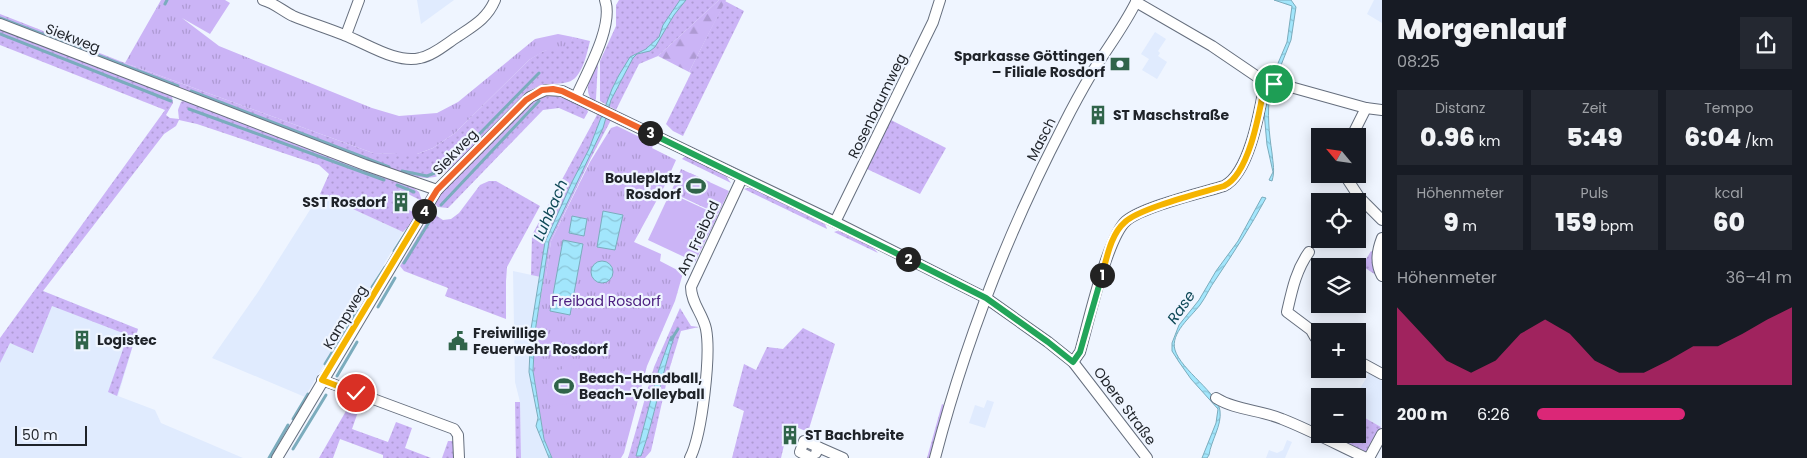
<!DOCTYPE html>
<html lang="de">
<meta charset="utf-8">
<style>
:root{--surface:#171b24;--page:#242831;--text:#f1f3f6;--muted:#9ea1a6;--accent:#db2777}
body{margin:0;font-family:Poppins,sans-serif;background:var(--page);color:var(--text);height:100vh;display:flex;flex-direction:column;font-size:19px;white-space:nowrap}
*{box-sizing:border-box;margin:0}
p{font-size:16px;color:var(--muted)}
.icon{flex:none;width:28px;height:28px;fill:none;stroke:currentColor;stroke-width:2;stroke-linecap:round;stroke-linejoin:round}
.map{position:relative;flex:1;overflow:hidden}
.panel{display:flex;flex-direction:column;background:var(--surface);width:425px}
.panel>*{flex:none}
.needle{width:32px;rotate:299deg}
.buttons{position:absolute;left:1311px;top:128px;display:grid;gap:10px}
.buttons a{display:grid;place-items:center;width:55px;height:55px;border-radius:0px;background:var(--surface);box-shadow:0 2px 12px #0003;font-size:25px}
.scale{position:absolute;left:15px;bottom:12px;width:72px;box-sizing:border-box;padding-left:5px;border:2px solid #1f2329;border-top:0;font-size:14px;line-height:18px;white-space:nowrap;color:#1f2329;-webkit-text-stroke:4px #eff5ff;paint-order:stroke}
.pin{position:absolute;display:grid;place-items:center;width:42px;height:42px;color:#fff;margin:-21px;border:2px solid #fff;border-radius:50%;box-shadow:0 1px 5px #0007}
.km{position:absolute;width:25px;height:25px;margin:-12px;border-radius:50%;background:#222;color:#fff;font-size:14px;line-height:25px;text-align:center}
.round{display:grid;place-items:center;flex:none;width:52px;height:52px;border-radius:0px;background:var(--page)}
.summary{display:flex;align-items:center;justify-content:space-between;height:85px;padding:0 15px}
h1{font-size:28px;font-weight:800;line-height:38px}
.figures{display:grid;grid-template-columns:repeat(3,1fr);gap:8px;height:85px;padding:5px 15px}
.figures div{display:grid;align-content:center;border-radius:0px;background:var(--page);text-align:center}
.figures b{font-size:25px;font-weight:800}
.figures small{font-size:14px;font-weight:400}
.figures p{font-size:14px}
.chart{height:140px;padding:10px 15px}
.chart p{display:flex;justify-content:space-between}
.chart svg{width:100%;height:90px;margin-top:5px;fill:var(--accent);opacity:.7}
ul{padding:0 15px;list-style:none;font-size:16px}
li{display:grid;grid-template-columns:80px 60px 1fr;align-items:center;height:38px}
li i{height:12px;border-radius:6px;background:var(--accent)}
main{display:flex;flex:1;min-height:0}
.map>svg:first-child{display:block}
.built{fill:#e0ebfe}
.grass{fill:url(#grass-dots)}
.forest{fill:url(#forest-firs)}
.park{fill:url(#park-tufts)}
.pitch{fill:#cbb4f6}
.water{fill:url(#water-waves);stroke:#7bacbd}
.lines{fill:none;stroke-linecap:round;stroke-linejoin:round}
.stream{stroke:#7bacbd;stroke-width:3}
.minor-casing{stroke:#666f7e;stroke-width:12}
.minor{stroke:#fff;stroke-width:10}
.split-1-casing{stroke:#fff;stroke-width:10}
.split-2-casing{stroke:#fff;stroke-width:10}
.split-3-casing{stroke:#fff;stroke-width:10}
.split-4-casing{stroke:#fff;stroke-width:10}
.split-5-casing{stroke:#fff;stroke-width:10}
.split-1{stroke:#f5b400;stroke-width:6}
.split-2{stroke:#22a559;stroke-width:6}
.split-3{stroke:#22a559;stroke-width:6}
.split-4{stroke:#f0652b;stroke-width:6}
.split-5{stroke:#f5b400;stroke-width:6}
.labels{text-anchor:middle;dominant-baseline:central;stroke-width:4.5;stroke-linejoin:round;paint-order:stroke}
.street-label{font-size:14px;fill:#1f2329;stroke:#eff5ff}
.poi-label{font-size:14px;font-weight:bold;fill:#1f2329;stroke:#eff5ff;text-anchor:start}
.park-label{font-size:14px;fill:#4d2081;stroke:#eff5ff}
.water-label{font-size:15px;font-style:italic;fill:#0e4857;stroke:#eff5ff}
</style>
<main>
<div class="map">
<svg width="1382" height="458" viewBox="0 0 1382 458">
<defs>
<pattern id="grass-dots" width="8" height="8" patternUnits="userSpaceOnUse" patternTransform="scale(1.25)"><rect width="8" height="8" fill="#cbb4f6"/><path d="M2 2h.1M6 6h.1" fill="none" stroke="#ae9ad3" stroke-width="1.8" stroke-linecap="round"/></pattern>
<pattern id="forest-firs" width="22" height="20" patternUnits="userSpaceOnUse" patternTransform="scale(1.25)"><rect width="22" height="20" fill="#cbb4f6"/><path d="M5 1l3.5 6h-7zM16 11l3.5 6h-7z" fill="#ae9ad3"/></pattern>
<pattern id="park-tufts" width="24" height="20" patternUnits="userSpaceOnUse" patternTransform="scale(1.25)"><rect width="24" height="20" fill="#cbb4f6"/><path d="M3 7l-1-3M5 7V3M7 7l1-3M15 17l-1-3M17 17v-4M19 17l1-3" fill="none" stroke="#ae9ad3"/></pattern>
<pattern id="water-waves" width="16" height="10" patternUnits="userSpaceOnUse" patternTransform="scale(1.25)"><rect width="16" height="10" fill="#a2e6fc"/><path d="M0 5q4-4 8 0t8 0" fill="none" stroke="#8bc5d8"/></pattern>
</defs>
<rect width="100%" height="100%" fill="#eff5ff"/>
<!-- built -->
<g class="built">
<path d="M417,0H454L421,24Z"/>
<path d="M1374,0H1382V23L1367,14Z"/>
<path d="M1155,32L1166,39L1158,51L1160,53L1158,56L1167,62L1157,79L1142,70L1149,59L1141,54Z"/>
<path d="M320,194L403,232L305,397L212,358L258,292Z"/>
<path d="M513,271L541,277L531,329L529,372L538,418L536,426L549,458H521L520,402L515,382Z"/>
<path d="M43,291L138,329L118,396L155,410L161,423L243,458H0V353Z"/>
<path d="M1369,373L1382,381L1381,427L1358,414L1356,396Z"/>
<path d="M987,400L994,402L985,428L969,423L975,405L984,408Z"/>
<path d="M1287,440L1292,442L1285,458H1266L1269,450L1277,453L1283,450Z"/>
</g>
<!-- grass -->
<g class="grass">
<path d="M619,0H719L658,56L639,64L616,110L600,101V61L616,26V5Z"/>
<path d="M725,1L744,11L683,136L673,131L666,124L691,73L689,72Z"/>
<path d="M0,14L125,63L373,153L417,154L433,148L455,133L529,60C534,57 539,53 544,51C556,47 567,50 573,37L590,41C587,53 582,79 568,82C551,86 547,81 529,91L454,165L446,172L435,177L426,178L409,176L0,20Z"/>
<path d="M0,29L172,96L173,103L166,115L170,118L179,119L178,110L181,102L185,100L411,186L419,192L422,201L400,190L397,197L408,202L405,208L411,211L418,208L421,210L409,229L407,228L403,232L320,194L329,174L319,165L197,124L179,120L176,126L164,134L43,291L138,329L117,396L108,392L128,335L52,306L33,353L10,343L0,363V338L165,110L0,45Z"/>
<path d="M598,61L596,99L594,102C581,90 592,74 598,61Z"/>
<path d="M543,95C560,94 573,102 587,109L588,112L584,119L559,108L543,110L452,204L448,208L438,207L435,204L444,188L532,100Z"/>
<path d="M598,113L611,120L591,158L551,241L546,278L531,275L532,235Z"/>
<path d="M891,120L946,148L920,194L867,169Z"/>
<path d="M684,157H687L726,176L731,183L682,159Z"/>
<path d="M489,181H496L540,206L507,267L506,281V319L445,296L448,288L404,271L400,266L432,213L443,220L451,219L459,213L480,185Z"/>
<path d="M747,188H751L825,224L827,229L744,189Z"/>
<path d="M837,231C849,232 871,244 878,253L834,232Z"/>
<path d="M1371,251L1373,252L1376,275L1362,266Z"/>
<path d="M680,308L691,326L699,327L681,331L670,367L651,451L645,458H628L654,367Z"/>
<path d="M803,328L835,344L808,432L789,424L781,458H732L744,411L733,406L744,364L756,370L767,347L783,349Z"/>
<path d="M515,402H520L521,458H516Z"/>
<path d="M350,404L359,409L352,429L388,442L396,422L412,428L405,448L431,458H383V455L340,439L333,458H319Z"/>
<path d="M942,404L944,405L930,458H927Z"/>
<path d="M1358,414L1381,427L1367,451L1364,452L1333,438L1335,434H1358Z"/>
<path d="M448,441H454L455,453L453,458H442Z"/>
</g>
<!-- forest -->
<path class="forest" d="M719,0H726L689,72L658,56Z"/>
<!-- park -->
<g class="park">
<path d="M161,0H225L230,3L210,34L182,18L219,46L372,108L399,116L437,113L458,102L535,39L558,34L573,37L570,44L560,49L544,51L529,60L455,133L433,148L417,154H397L373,153L125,63Z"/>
<path d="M617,126L654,144L652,148L676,160L664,187L634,242L661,254L660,261L683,273L675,301L647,366L624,453L621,458H552L544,439L533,371L535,332L544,277H546L551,241L590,162L611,128Z"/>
<path d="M681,169L729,191L718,214L671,192Z"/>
</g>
<!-- pitch -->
<g class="pitch">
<path d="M690,173L710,182L703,198L683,189Z"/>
<path d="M670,193L718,215L695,262L648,240Z"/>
<path d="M579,364L583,402L550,406L546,371L564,369V366Z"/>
</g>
<!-- water -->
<g class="water">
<path d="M680,0H686L674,15L655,47L650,51L637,54L633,58L611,100L603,128L549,241L535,332L533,371L544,439L552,458H549L536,426L538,418L529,372L531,329L545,242L572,182L589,149L612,89L619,75L630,57L646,49L659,37L663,25Z"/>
<path d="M1274,0H1291L1296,7L1291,40L1270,93C1267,113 1269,133 1272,153C1273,164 1275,171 1272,181L1269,180L1273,172L1267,145L1264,112L1265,94L1287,42L1292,6Z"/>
<path d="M1262,197L1266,198C1251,226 1234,252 1216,279C1210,287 1206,297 1200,305C1191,317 1170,333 1175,350C1181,370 1219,394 1220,411C1222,425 1211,441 1209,455L1207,458H1202L1216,423L1218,409L1191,379L1179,362L1172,351V343L1179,325L1199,300L1216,271L1238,241Z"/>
<path d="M603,211L623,215L615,250L597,247Z"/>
<path d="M572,216L587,219L584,236L569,233Z"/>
<path d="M563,240L583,244L570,315L550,311Z"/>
<circle cx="602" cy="272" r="11"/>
<path d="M671,336L674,337C661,376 655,417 641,456H636L659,369Z"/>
</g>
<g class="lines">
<!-- stream -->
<g class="stream">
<path d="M165,4L167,0"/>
<path d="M0,18L178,86"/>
<path d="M0,34L171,101"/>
<path d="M191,91L389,167"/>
<path d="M189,109L384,180"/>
<path d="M402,171L427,176L445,169L539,73"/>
<path d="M397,185L414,192"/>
<path d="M441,205L539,101"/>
<path d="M394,251L408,229"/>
<path d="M404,263L431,219"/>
<path d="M372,287L385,267"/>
<path d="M378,307L395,278"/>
<path d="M671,340L678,329"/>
<path d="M325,364L358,310"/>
<path d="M337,376L357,342"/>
<path d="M293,419L308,394"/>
<path d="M293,449L326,395"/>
<path d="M269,458L288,425"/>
</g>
<defs>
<g id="minor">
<path d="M263,0C274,3 283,11 293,16C310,23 327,28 344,35C366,43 396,64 420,58C434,55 446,44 457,37C473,26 487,19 495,0"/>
<path d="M1136,2L1212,46L1265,82L1287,86L1366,108L1382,110"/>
<path d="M0,24L365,165L437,190L530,97L546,90L562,91L835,222L986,298L1048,342L1073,362L1147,458"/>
<path d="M346,35L359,0"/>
<path d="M576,97C587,72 614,26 605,0"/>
<path d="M1352,136L1366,108"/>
<path d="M1344,174L1359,197L1382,220"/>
<path d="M835,222L933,22L940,0"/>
<path d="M1382,238C1377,251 1375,263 1382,276"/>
<path d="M1309,252C1296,270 1292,290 1287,312L1311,330L1315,337L1320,340"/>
<path d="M1358,361L1382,374"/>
<path d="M1073,362L1080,352C1088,324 1107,238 1126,221C1142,207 1201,193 1224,186C1250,173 1260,109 1265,82"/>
<path d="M322,380L454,429L458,435L459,458"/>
<path d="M1216,398C1235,410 1261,410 1282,419C1310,430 1338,445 1366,458"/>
<path d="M816,453L818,447L843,458"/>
<path d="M277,458L437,190"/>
<path d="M690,458C702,435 711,355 706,329C703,314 691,303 691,287L742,178"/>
<path d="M812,458L800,452L804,441L818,447"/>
<path d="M935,458C965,342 1009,230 1064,124C1073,106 1083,88 1093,71C1108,47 1125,25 1137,0"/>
<path d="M1369,458L1382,434"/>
</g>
</defs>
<!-- minor casing -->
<use href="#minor" class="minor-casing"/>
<!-- minor -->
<use href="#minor" class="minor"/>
</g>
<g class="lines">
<defs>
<path id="split-1" d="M1102,275C1107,257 1111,234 1125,222C1140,208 1201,193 1224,186C1250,174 1260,109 1265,82L1274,84"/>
<path id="split-2" d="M908,259L986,298L1048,342L1073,362L1080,352L1102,275"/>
<path id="split-3" d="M650,133L908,259"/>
<path id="split-4" d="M424,211L437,190L526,100L542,90L553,89L562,91L650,133"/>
<path id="split-5" d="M356,393L322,380L424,211"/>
</defs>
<!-- split-1 casing -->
<use href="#split-1" class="split-1-casing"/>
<!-- split-2 casing -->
<use href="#split-2" class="split-2-casing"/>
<!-- split-3 casing -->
<use href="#split-3" class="split-3-casing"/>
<!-- split-4 casing -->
<use href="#split-4" class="split-4-casing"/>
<!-- split-5 casing -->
<use href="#split-5" class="split-5-casing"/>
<!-- split-1 -->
<use href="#split-1" class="split-1"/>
<!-- split-2 -->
<use href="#split-2" class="split-2"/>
<!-- split-3 -->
<use href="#split-3" class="split-3"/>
<!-- split-4 -->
<use href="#split-4" class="split-4"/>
<!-- split-5 -->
<use href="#split-5" class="split-5"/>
</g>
<!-- icons -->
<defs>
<symbol id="bank-bare" viewBox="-9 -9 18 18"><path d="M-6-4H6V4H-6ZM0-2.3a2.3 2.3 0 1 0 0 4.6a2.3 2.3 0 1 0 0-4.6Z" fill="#30644a" stroke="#eff5ff" stroke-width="2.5" paint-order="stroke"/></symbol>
<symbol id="building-bare" viewBox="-9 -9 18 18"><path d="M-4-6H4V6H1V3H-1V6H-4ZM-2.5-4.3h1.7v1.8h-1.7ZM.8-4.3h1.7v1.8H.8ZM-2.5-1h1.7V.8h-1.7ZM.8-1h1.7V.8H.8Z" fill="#30644a" stroke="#eff5ff" stroke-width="2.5" paint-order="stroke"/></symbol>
<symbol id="stadium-bare" viewBox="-9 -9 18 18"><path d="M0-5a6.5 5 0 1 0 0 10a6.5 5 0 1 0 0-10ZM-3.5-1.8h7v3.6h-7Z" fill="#30644a" stroke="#eff5ff" stroke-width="2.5" paint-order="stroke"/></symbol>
<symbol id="civic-bare" viewBox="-9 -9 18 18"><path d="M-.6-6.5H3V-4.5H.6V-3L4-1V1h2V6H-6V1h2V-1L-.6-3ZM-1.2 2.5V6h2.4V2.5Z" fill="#30644a" stroke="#eff5ff" stroke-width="2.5" paint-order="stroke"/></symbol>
</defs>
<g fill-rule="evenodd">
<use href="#bank-bare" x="1106" y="50" width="28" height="28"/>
<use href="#building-bare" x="1084" y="101" width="28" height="28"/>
<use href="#stadium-bare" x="682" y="172" width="28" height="28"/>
<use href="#building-bare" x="387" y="188" width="28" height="28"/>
<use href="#building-bare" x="68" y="326" width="28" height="28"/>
<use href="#civic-bare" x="444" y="327" width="28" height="28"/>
<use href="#stadium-bare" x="550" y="372" width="28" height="28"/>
<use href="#building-bare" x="776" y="421" width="28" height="28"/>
</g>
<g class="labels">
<!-- street labels -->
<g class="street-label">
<text transform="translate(73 38) rotate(21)">Siekweg</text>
<text transform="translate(877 106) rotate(-64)">Rosenbaumweg</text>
<text transform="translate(1041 139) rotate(-63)">Masch</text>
<text transform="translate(455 152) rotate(-46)">Siekweg</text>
<text transform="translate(698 238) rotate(-65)">Am Freibad</text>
<text transform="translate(345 317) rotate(-59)">Kampweg</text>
<text transform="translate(1125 406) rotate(53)">Obere Straße</text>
</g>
<!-- poi labels -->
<g class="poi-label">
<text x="1105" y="56" text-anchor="end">Sparkasse Göttingen<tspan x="1105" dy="16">– Filiale Rosdorf</tspan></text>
<text x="1113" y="115">ST Maschstraße</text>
<text x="681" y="178" text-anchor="end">Bouleplatz<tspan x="681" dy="16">Rosdorf</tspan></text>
<text x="386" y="202" text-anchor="end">SST Rosdorf</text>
<text x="473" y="333">Freiwillige<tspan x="473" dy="16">Feuerwehr Rosdorf</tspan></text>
<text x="97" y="340">Logistec</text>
<text x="579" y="378">Beach-Handball,<tspan x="579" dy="16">Beach-Volleyball</tspan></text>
<text x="805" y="435">ST Bachbreite</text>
</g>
<!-- park labels -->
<g class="park-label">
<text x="606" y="301">Freibad Rosdorf</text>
</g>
<!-- water labels -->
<g class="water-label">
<text transform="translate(550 210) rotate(-67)">Luhbach</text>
<text transform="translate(1181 307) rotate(-55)">Rase</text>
</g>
</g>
</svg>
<div class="buttons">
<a><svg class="needle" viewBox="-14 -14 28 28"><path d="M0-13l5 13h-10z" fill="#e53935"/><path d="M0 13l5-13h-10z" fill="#9ea1a6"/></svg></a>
<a><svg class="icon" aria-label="locate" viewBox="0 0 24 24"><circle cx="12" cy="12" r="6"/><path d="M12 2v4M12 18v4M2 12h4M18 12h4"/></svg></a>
<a><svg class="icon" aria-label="layers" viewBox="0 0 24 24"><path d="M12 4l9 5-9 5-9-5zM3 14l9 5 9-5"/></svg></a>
<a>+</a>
<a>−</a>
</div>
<div class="scale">50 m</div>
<div class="pin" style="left:1274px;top:84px;background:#1e9e55"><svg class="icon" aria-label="arrive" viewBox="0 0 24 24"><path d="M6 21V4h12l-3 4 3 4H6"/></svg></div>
<div class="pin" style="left:356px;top:393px;background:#d93025"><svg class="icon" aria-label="check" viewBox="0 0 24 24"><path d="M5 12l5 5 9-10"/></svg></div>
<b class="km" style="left:1102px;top:275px">1</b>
<b class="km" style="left:908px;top:259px">2</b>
<b class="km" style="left:650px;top:133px">3</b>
<b class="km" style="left:424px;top:211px">4</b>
</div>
<section class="panel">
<div class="summary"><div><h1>Morgenlauf</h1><p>08:25</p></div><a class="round"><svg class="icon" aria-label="share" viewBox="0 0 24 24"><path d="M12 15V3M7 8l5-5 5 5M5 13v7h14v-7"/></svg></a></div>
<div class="figures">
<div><p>Distanz</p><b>0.96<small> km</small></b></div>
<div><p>Zeit</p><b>5:49</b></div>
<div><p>Tempo</p><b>6:04<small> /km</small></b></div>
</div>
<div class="figures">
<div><p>Höhenmeter</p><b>9<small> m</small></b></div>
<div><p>Puls</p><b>159<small> bpm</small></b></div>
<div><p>kcal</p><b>60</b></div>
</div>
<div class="chart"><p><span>Höhenmeter</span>36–41 m</p>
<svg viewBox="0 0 160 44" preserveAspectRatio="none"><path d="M0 44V6L10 19L20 32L30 38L40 32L50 19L60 12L70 19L80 32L90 38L100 38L110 32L120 25L130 25L140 19L150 12L160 6V44z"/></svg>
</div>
<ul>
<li><b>200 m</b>6:26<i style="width:58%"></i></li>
</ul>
</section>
</main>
